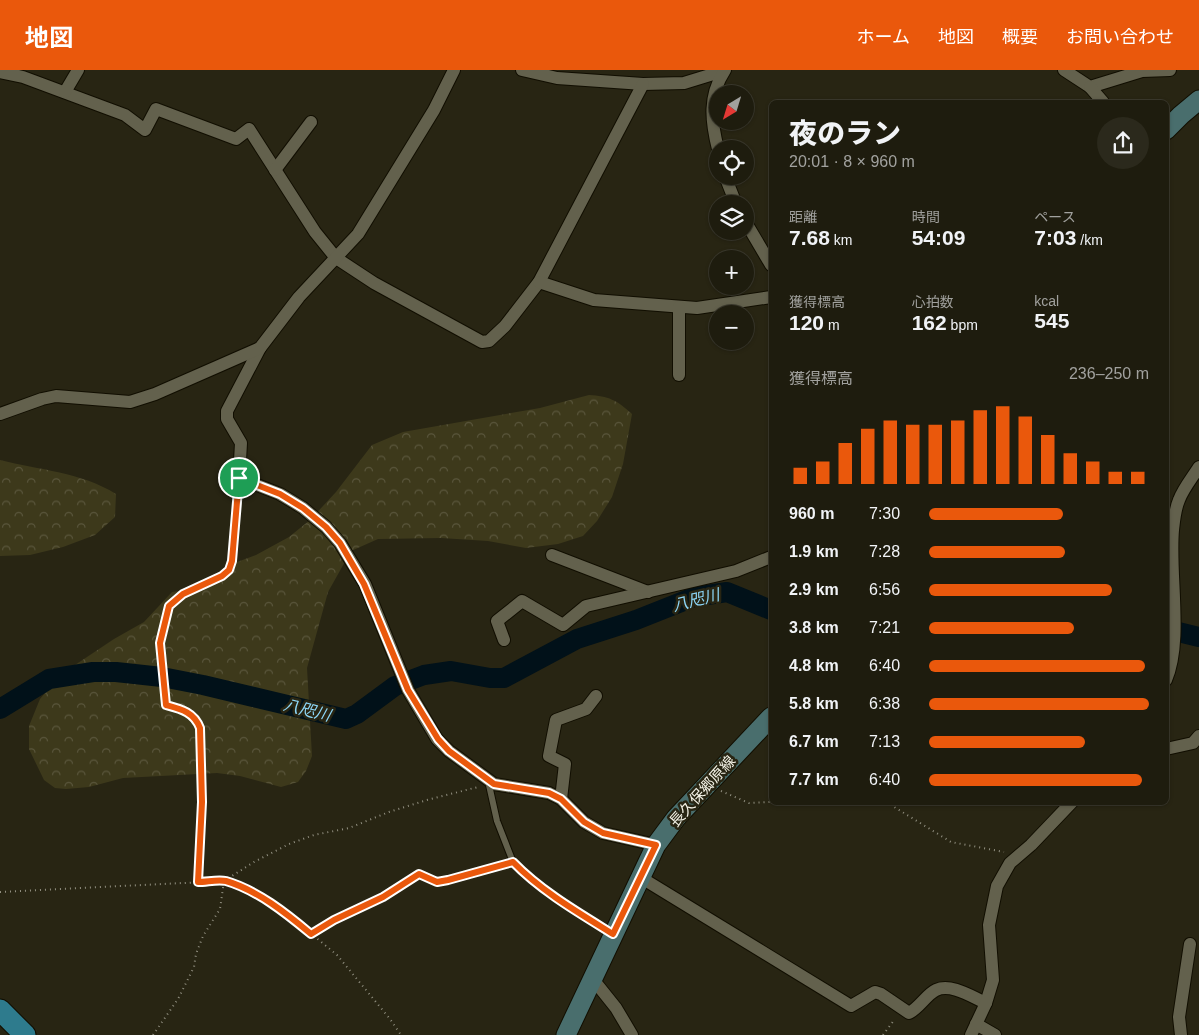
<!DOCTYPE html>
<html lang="ja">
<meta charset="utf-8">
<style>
:root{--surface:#1e1c0e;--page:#2b291c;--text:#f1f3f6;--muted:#a1a19e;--line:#3c3a2e;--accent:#ea580c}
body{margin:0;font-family:Helvetica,"Noto Sans JP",sans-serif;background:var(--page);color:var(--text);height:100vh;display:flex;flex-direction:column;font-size:19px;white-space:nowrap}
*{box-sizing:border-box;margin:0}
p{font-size:16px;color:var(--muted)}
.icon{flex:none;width:28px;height:28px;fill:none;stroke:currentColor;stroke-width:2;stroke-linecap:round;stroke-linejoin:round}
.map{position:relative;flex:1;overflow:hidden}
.drawer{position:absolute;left:769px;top:30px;width:400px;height:705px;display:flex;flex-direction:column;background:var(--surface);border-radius:8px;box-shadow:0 1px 4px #0004,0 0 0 1px var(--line)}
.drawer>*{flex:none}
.needle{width:32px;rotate:218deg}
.buttons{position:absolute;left:709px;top:15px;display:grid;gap:10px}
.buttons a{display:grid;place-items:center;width:45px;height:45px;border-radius:50%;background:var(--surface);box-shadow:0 1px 4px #0004,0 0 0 1px var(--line);font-size:25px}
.pin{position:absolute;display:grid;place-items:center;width:42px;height:42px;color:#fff;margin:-21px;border:2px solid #fff;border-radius:50%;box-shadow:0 1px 5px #0007}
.round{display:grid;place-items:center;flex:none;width:52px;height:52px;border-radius:26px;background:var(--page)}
.head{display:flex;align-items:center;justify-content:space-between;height:85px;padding:0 20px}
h1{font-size:28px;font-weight:800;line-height:38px}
.metrics{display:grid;grid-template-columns:repeat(3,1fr);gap:8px;height:85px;padding:5px 20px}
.metrics div{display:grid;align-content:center}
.metrics b{font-size:21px;font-weight:800}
.metrics small{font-size:14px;font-weight:400}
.metrics p{font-size:14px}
.chart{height:140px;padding:10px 20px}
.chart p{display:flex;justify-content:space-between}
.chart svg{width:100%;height:90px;margin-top:5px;stroke:var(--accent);stroke-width:6}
ul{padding:0 20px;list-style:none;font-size:16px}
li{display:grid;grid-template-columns:80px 60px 1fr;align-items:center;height:38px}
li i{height:12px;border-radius:6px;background:var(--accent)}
header{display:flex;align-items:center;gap:30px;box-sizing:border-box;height:70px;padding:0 25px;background:var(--accent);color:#fff}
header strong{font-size:24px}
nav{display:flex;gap:28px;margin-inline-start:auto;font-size:18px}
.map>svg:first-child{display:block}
.forest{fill:url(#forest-crowns)}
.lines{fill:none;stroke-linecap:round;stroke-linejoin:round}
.river{stroke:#011119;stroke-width:20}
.service-casing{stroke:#110e01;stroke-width:8}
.minor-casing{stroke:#110e01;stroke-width:14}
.secondary-casing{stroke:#110e01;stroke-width:21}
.primary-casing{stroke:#110e01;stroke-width:23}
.path{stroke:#929081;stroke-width:2;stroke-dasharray:1 4;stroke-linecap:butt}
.service{stroke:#63614d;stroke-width:6}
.minor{stroke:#63614d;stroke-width:12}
.secondary{stroke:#496e6d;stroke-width:19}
.primary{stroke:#2e7b8d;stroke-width:21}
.route-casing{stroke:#fff;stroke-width:10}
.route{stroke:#ea580c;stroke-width:6}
.labels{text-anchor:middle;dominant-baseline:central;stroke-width:5;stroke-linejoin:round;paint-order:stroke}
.street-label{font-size:15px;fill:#f4f3e7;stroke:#282513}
.water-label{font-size:16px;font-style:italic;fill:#8dd7f8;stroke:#282513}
</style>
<header>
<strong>地図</strong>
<nav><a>ホーム</a><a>地図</a><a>概要</a><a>お問い合わせ</a></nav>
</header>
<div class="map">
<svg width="1199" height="965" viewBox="0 0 1199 965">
<defs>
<pattern id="forest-crowns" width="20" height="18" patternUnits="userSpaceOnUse" patternTransform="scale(1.25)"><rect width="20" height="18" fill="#3d391b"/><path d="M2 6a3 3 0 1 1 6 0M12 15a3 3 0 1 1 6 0" fill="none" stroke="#5a563c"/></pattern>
</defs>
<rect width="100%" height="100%" fill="#282513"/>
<!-- forest -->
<g class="forest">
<path d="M589,325C608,326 617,330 632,344L623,394L612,427L597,451L583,466L558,474L526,478L488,471L441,468L378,469L351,481L328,522L307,598L312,686L306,701L298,712L281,717L240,706L217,703L123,708L89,717L66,719L55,718L44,710L29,679V656L40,629L60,605L114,569L144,552L172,522L197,518L210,510L229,495L256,485L289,467L310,450L336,422L372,375L403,362L540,338Z"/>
<path d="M0,390C39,400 81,402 116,424L115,447L95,465L63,477L30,485L0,486Z"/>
</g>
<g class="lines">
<!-- river -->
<g class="river">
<path d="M1166,559L1199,567"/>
<path d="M0,639L49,609L93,602H116L162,607L203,615L346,649L357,644L395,616L424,605L451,601L490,608H504L577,569L636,550L694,527L727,522L771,540"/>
</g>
<defs>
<g id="service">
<path d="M166,635L161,573L169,536L183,524L222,506L229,500L232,491L239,408"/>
<path d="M489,715L497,751L513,792L522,801L552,824L612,864"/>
<path d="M419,804L437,811L448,810L513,792"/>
</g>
<g id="minor">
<path d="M522,0L557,8L643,14L684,13L723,1"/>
<path d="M1064,0L1090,17L1142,1L1170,0"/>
<path d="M0,2L23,7L125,45L145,60L156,39L236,69L249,59L315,162L336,188L374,213L482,272L489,271L505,256L539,212L643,14"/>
<path d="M1090,17L1103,32"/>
<path d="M65,22L78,0"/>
<path d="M718,79C711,51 708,26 725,0"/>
<path d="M275,100L311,52"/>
<path d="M725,106L736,134"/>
<path d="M745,151L771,195"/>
<path d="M539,212L594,230L697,238L771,227"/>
<path d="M260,278L227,341V349L241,373L239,408L280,424L303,438L326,457L340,473L365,514L408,620L437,669L449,681L494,714L549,723L561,729L584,752L603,763L656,775"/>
<path d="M679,305V237"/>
<path d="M0,344L42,329L56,326L130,332L155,324L260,278L299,227L358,164L434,40L454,0"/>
<path d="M552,485L648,522"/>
<path d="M504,570L497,551L522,531L563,555L586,536L736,501L771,487"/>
<path d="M1166,610C1183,570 1169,505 1173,460C1174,451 1175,439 1179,430C1183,419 1192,408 1199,397"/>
<path d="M1166,679L1193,673L1199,666"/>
<path d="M561,729L565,694L549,686L556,650L586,639L596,626"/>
<path d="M640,807L851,936L875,922L881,924L909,943C919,938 927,924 936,920C951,913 972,927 986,933"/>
<path d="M592,908L616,938L632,965"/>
<path d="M976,954L995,965"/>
<path d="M971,965L986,933L993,910L989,855L997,816L1010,793L1031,775L1072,732"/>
<path d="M1181,965L1179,947L1190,874"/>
</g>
<g id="secondary">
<path d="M1166,60L1181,45L1199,30"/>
<path d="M566,965L656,775L676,748L771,647"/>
</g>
<path id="primary" d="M0,940L25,965"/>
</defs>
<!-- service casing -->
<use href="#service" class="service-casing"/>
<!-- minor casing -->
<use href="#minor" class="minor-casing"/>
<!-- secondary casing -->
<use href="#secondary" class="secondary-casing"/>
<!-- primary casing -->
<use href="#primary" class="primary-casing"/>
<!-- path -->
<g class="path">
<path d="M173,637C186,641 195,645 200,658L201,732L198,812"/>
<path d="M721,721L749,733L771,732"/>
<path d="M886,732L951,772L1004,782"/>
<path d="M224,811L254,792L289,774L314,765L349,758L389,742L427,730L478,717"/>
<path d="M0,822L224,811L251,822L291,847L337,885L390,949L401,965"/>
<path d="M311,864L335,850L383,827L412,809"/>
<path d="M153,965L178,929L194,897L196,884L203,866L220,839L224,811"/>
<path d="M883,965L895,949"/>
</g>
<!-- service -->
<use href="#service" class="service"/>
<!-- minor -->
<use href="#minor" class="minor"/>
<!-- secondary -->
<use href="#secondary" class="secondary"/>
<!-- primary -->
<use href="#primary" class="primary"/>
</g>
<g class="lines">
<defs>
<path id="route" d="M239,408L280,424L303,438L326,457L340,473L364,514L408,620L438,669L449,681L494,714L549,723L561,729L584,752L603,763L656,775L613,864C579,843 541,821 513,792L448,810L437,812L419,804L383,827L334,850L311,864C286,843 257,820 226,811C218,809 207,812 198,812L202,732L200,658C194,642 181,639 166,635L160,573L169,536L183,524L222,506L229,500L232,491Z"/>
</defs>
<!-- route casing -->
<use href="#route" class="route-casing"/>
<!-- route -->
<use href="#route" class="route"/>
</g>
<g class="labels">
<!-- street labels -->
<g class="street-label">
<text transform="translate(702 721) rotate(-48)">長久保郷原線</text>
</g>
<!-- water labels -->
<g class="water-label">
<text transform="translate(696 530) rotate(-14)">八咫川</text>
<text transform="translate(307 640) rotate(14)">八咫川</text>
</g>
</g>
</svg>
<div class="buttons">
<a><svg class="needle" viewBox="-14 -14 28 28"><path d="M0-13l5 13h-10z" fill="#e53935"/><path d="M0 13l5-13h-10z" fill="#a1a19e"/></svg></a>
<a><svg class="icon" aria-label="locate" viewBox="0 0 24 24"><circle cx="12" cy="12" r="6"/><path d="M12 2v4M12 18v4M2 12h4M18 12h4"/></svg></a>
<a><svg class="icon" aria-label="layers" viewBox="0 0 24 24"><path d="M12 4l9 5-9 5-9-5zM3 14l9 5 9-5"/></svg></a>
<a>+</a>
<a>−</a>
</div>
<div class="pin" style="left:239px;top:408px;background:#1e9e55"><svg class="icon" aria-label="arrive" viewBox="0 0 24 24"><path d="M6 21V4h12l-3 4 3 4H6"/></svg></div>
<section class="drawer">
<div class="head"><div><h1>夜のラン</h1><p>20:01 · 8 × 960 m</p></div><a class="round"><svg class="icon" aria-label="share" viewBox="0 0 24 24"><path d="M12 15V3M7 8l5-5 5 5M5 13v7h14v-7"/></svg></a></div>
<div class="metrics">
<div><p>距離</p><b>7.68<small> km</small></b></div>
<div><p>時間</p><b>54:09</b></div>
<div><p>ペース</p><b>7:03<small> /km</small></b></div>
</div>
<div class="metrics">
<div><p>獲得標高</p><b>120<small> m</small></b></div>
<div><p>心拍数</p><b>162<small> bpm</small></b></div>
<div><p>kcal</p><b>545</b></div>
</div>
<div class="chart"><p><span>獲得標高</span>236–250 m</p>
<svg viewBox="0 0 160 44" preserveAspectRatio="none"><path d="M5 44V36M15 44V33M25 44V24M35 44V17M45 44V13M55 44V15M65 44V15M75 44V13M85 44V8M95 44V6M105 44V11M115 44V20M125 44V29M135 44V33M145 44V38M155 44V38"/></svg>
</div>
<ul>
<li><b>960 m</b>7:30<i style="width:61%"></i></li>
<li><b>1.9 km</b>7:28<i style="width:62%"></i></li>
<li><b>2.9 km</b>6:56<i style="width:83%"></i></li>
<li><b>3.8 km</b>7:21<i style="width:66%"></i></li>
<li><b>4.8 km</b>6:40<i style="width:98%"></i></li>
<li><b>5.8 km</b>6:38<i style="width:100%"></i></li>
<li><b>6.7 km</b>7:13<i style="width:71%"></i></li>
<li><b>7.7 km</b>6:40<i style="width:97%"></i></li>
</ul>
</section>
</div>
